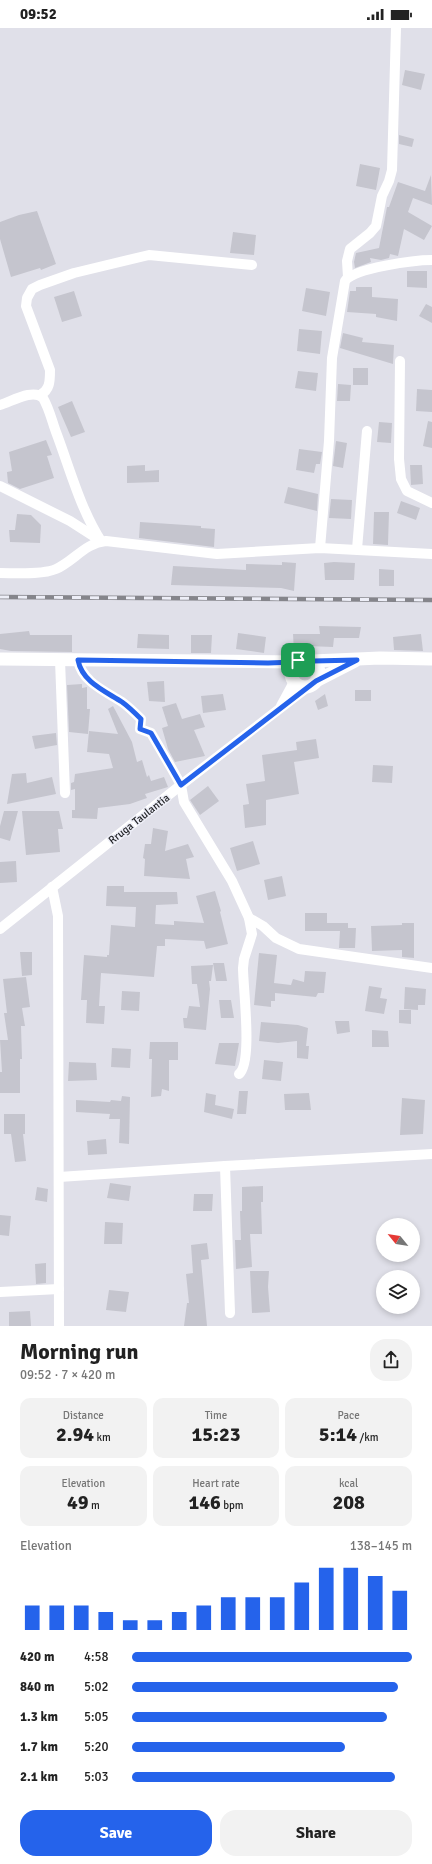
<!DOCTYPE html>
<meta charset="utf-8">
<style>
:root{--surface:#fff;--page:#f2f2f2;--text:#222;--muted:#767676;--accent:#2563eb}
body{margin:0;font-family:Signika,sans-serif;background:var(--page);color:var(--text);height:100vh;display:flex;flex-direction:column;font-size:15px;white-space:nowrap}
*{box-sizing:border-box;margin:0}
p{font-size:13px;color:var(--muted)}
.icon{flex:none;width:22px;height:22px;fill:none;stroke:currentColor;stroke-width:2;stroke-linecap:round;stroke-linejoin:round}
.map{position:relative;height:1298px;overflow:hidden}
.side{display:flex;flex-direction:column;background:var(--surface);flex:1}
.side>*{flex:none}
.needle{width:26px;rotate:300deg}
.fabs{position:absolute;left:376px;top:1190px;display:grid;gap:8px}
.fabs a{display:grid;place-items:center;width:44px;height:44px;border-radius:50%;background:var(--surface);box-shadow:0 2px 6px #0003;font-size:20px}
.pin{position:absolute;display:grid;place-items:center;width:34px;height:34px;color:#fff;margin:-17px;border-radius:8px;box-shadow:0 2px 6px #0006}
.round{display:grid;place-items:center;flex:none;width:42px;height:42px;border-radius:16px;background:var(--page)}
.head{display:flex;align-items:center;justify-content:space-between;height:68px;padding:0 20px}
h1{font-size:22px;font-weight:700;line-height:30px}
.stats{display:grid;grid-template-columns:repeat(3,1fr);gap:6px;height:68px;padding:4px 20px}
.stats div{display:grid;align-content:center;border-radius:10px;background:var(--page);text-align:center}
.stats b{font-size:20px;font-weight:700}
.stats small{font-size:11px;font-weight:400}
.stats p{font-size:11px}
.chart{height:112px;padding:8px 20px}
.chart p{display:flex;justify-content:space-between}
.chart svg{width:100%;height:72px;margin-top:4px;stroke:var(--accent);stroke-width:6}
.action{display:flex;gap:8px;margin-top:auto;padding:8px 20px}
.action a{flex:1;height:46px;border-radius:16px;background:var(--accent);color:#fff;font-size:16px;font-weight:700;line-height:46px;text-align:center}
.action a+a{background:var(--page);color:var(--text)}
ul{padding:0 20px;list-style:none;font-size:13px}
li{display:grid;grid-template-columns:64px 48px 1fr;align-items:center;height:30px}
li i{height:10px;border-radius:5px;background:var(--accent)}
.status{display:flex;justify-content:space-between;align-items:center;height:28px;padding:0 20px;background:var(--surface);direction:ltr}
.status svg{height:11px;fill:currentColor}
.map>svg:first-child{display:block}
.building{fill:#c5c5ce}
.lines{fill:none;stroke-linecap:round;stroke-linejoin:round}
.minor{stroke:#fff;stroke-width:10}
.major{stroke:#fff;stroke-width:13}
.rail-casing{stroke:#85858b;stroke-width:4.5}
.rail{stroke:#edeef7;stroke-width:3;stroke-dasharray:9;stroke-linecap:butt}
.route-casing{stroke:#fff;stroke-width:8}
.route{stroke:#2563eb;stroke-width:5}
.labels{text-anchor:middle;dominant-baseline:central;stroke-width:3;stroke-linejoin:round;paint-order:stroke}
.street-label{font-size:11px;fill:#1e1f22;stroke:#edeef7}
</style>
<div class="status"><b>09:52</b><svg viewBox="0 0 49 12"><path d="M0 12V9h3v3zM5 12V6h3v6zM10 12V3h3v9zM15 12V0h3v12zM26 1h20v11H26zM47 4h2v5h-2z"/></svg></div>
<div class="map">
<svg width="432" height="1298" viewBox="0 0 432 1298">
<rect width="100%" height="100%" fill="#e0e0e9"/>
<!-- building -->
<g class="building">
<path d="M405,42L425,46L421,62L402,57Z"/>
<path d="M399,107L414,111L412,119L399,116Z"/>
<path d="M360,136L380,140L376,162L356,158Z"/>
<path d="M431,147L432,177L413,170L408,184L432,198L424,212L404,201L398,228L390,226L389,230L381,232L370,230L371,234L355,240L354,234L356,225L379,220L387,179H389L398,154L425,163Z"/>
<path d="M37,183L56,236L41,242L40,240L11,249L0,211V194L19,187Z"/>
<path d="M233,204L256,207L254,227L230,225Z"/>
<path d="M407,243H427V260L407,259Z"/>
<path d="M356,259H372V269L398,271L397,293L376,289V286L347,284L350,263H356Z"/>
<path d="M306,260L330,264L326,288L302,283Z"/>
<path d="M74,263L82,288L62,294L54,269Z"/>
<path d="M426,276L432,279V295L419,288Z"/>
<path d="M299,301L322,303L320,326L297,323Z"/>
<path d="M343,305L363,310L362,314L394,317L393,336L340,320Z"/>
<rect x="353" y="340" width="15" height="17"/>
<path d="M298,343L318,345L316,363L295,360Z"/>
<path d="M338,356L351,357L350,373H337Z"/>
<path d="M417,361L432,362V384L416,383Z"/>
<path d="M72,373L85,404L71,409L58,379Z"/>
<path d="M428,393L432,394V420L423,418Z"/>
<path d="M379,394L392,395L391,415L377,414Z"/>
<path d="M46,412L52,427L47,428L54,450L20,461L8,455L7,444L12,443L9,424Z"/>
<path d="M336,413L347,415L343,440L333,438Z"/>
<path d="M299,421L322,424L320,436H316L314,445L296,442Z"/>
<path d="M145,437V443L159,442V454L127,455V438Z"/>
<path d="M410,437H422L423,456L411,457Z"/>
<path d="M288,459L318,466L317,483L284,475Z"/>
<path d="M331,471L352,472L351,491L329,490Z"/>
<path d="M401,473L420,480L416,492L397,485Z"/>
<path d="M374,484H389L388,517L373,516Z"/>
<path d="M17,486L31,487L41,497L40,515L10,514L9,502H15Z"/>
<path d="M140,494L201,498V500L215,501L214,519L139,510Z"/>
<path d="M282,534L296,535L294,563L281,560L171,557L173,538L246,542V536L282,537Z"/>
<path d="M334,534L355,535L354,552H325L324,535Z"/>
<path d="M379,541L394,542V558H379Z"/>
<path d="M319,598L361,599L359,610H334L333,619L307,618V623L294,624L293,606H320Z"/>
<path d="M29,603L30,607H72V624L11,623L0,621V606Z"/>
<path d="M238,605L266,609L264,625L236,621Z"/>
<path d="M138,606L169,607V621L137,620Z"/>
<path d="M421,606L423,623L394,622L393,609Z"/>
<path d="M191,607H212L211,625H191Z"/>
<path d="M164,653L165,674L149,673L147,654Z"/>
<path d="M82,656V660L87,659V681H90L88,706L69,704L67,657Z"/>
<rect x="355" y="662" width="16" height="11"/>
<path d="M223,666L226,682L203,685L201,668Z"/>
<path d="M325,666L328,678L318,682L315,673Z"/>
<path d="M176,675L182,691L200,686L205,699L194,702L205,728L175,734L168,721L162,700L168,698L162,679Z"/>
<path d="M113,678L132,714L137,734L142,732L147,749L149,747L151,753L164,749L168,759L145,766L147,770L130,776L98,780L97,791L72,790V782H75V761L71,762V755L74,754L75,746L113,740L109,726L87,724L89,703L118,706L108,681Z"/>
<path d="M56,705L57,717L35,721L32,708Z"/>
<path d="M316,711L319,730L294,734L299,766L266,772V797L245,800L243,777L249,776L246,756L265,753L262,727L297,722L296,714Z"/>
<path d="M373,737L393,738L392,755L372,754Z"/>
<path d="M26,745L27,755L52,749L56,766L7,776L12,746Z"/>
<path d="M208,758L219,773L200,787L190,772Z"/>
<path d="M4,783H18L10,813L0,810V798Z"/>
<path d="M22,783H59L63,801H58L60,824L26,827Z"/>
<path d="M153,800L168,803L165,823L188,816L194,829L186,831L190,851L144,848L145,831L143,830L145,816H151Z"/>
<path d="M253,813L260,836L237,843L230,820Z"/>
<path d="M16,833L17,854L0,855V834Z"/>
<path d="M282,848L286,868L268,872L264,852Z"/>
<path d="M107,858H124V864H177L178,876L156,877L155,896L174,897V893L204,895L196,868L215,863L221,883L220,884L228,916L206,921L204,913L165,911V918H157L154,949L101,945L99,978H105L104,996L86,995L87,972H81L84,927L107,929V927H109L111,897L135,899L136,879L106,878Z"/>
<path d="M305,885H327V895H348V900H356L355,920H339L340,903H305Z"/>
<path d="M402,895H414V930L402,929V922L372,923L371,898L402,897Z"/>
<path d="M20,924H32V947L22,948Z"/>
<path d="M259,925L277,927L274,955L291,957L293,951L304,954L305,943L326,944L324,965H318L316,969L275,965V973H271V979L254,977Z"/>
<path d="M213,935H224L227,953H216Z"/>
<path d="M213,937L211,953H209L210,961L206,1002L184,1000L183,990H187L189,978L200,979L197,956H192L191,938Z"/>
<path d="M26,949L30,979L22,980L25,998H21L22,1031H20V1065H0V1044H2L0,1012H8L4,985H7L3,951Z"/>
<path d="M369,958L382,960L380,970L387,971L384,986L365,983Z"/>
<path d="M405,959L426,961L425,977H418V982L404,981Z"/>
<path d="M122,963L140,964L139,983L121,982Z"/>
<path d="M219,972H231L234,990H221Z"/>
<path d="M399,982H411V996L399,995Z"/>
<path d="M335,993H349L350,1004L337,1006Z"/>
<path d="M261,994L298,997L308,1000L306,1018H309L308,1031L297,1030V1013L278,1015L259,1013Z"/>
<path d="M372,1002L388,1003L389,1019H372Z"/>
<path d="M150,1014H178V1032H169V1063L162,1061L161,1068L151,1069L152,1031H149Z"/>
<path d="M219,1015H239L235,1038L215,1036Z"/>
<path d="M112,1020L131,1021L130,1040L111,1039Z"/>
<path d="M264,1032L283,1034L281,1053L262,1051Z"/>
<path d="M69,1034L96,1035L97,1052L68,1053Z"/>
<path d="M239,1063H248L246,1086H237Z"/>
<path d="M206,1065L216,1067L215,1077L234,1081L232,1091L204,1084Z"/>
<path d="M309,1065L311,1082H285L284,1066Z"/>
<path d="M122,1068L130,1069L129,1116L119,1115L120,1091H109L110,1086L76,1084V1072L110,1074L111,1072L121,1073Z"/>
<path d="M402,1070L425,1072L423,1106L400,1107Z"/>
<path d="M4,1086H25V1106H23L26,1133L15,1134L11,1106H4Z"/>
<path d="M106,1111L107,1126L88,1127L87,1113Z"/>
<path d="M110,1155L131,1158L129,1173L107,1170Z"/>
<path d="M263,1158V1174H261L262,1206H250L252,1239L236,1241L235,1212H241L240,1183H242V1159Z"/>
<path d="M37,1159L48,1161L47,1174L35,1172Z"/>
<path d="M194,1166H213L212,1183H193Z"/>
<path d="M0,1187L11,1188L9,1208L0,1207Z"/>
<path d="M105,1194L123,1195L122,1216H104Z"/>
<path d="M207,1215L209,1231L201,1232L207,1298H184L187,1275H189L186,1246L193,1245L191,1217Z"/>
<path d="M46,1235V1255L36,1256L35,1236Z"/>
<path d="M250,1243H269L268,1259L270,1284L252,1285Z"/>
<path d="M109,1262L129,1264L126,1284L106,1282Z"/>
<path d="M30,1283L31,1298H9V1284Z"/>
</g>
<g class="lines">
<!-- minor -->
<g class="minor">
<path d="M348,249L347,233L350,221L370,205L376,198L382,168L389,153L392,142L396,0"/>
<path d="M400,333L399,431L401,451L407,463L432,475"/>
<path d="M40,367C50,362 50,353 50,342L26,278L27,270L32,261L40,257L74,245L149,227L252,237"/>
<path d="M0,377C11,374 33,360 43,370C49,380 52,393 56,404C70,441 80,480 101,513"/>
<path d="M0,458L70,493L98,511"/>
<path d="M320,520L329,413L332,330L345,253C354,240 415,232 432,232"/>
<path d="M357,521L367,403"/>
<path d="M0,545C16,545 42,547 56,541C74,533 85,515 106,513L217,526L320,520L432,526"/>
<path d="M60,632L65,765"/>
<path d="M78,632C82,654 105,663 122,674C129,679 135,685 141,691L140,701L151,705L172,741L181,757L184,774L232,853L249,890L263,898L276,910L299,921L432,940"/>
<path d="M281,678L294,654"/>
<path d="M52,859L58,888L59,1298"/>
<path d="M0,901L181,757L309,658"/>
<path d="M239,1046C253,1035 243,960 243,940L244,931L252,906L249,890"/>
<path d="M225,1138L432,1126"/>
<path d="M59,1149L225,1138L230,1285"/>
<path d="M0,1264L59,1261"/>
</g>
<!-- major -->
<g class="major">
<circle cx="305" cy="645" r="14"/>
<path d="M0,631L295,634"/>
<path d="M313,633L380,630L432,631"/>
<path d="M316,653L355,633"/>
</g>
<defs>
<path id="rail" d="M0,569L432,572"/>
</defs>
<!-- rail casing -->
<use href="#rail" class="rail-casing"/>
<!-- rail -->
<use href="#rail" class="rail"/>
</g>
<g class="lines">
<defs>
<path id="route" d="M306,630L313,633L357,632L316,653L181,757L151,705L140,701L141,691C135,685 129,679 122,674C105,663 82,654 78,632L268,635L295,634Z"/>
</defs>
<!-- route casing -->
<use href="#route" class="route-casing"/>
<!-- route -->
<use href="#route" class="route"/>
</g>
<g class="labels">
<!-- street labels -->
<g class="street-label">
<text transform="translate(139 791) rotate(-38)">Rruga Taulantia</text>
</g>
</g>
</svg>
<div class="fabs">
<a><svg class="needle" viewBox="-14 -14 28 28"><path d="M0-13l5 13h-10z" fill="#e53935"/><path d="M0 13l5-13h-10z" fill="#767676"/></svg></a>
<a><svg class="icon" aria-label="layers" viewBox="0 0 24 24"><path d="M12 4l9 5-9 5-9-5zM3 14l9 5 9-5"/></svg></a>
</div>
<div class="pin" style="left:298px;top:632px;background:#1e9e55"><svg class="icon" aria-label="arrive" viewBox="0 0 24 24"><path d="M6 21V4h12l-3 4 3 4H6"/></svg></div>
</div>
<section class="side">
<div class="head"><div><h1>Morning run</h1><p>09:52 · 7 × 420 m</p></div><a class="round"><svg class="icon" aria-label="share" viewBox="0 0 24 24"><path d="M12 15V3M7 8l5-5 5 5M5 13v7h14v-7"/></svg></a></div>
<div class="stats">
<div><p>Distance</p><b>2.94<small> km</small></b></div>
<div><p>Time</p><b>15:23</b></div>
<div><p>Pace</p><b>5:14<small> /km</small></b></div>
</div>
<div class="stats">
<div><p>Elevation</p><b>49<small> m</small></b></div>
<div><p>Heart rate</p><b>146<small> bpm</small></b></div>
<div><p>kcal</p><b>208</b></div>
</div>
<div class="chart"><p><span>Elevation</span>138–145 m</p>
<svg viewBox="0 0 160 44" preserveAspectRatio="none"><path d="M5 44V29M15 44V29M25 44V29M35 44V33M45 44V38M55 44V38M65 44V33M75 44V29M85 44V24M95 44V24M105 44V24M115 44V15M125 44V6M135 44V6M145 44V11M155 44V20"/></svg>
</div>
<ul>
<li><b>420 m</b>4:58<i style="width:100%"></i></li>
<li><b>840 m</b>5:02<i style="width:95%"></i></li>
<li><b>1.3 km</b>5:05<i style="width:91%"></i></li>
<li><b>1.7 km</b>5:20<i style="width:76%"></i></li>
<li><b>2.1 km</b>5:03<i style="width:94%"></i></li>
</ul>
<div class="action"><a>Save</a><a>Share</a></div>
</section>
